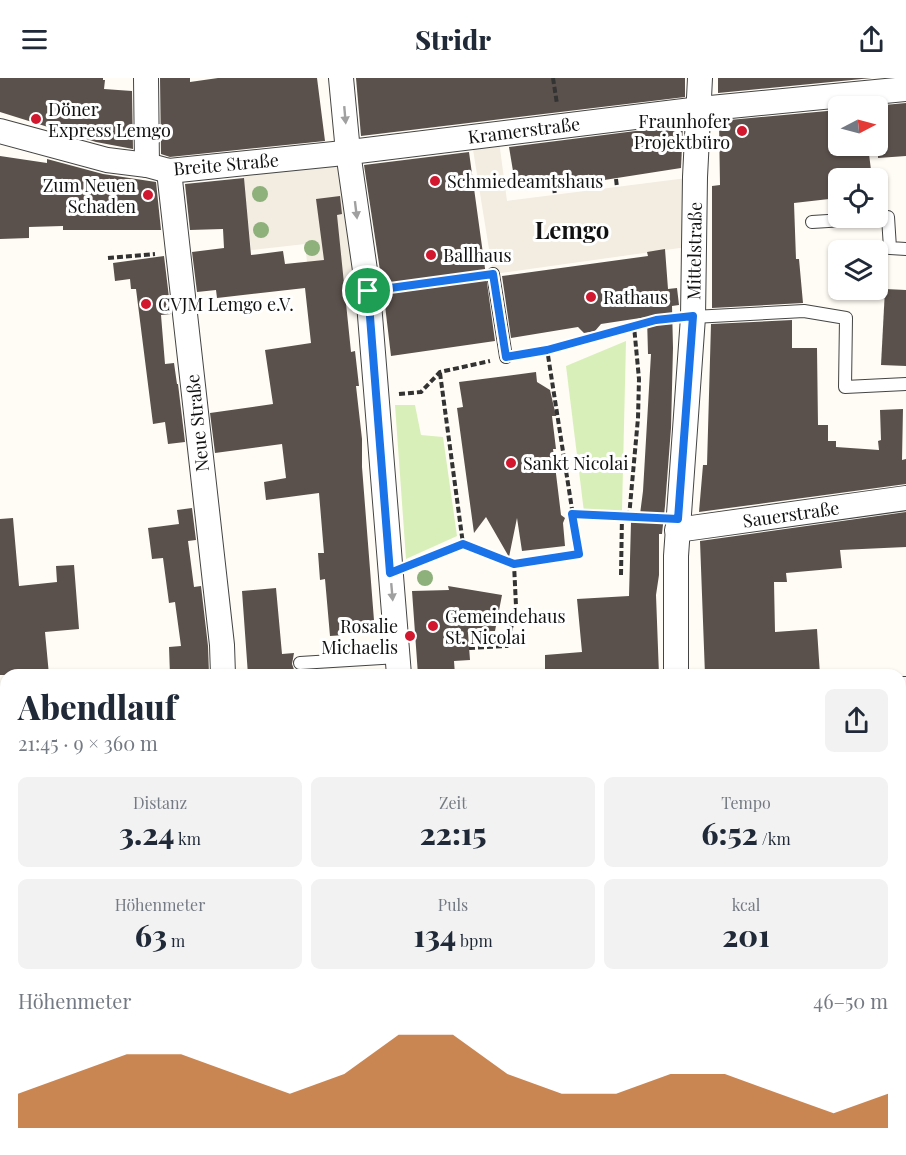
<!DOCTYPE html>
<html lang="de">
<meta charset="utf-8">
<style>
:root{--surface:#fff;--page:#f2f2f3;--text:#1f2937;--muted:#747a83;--accent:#b45309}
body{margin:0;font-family:"Playfair Display",serif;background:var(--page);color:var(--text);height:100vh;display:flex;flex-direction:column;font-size:22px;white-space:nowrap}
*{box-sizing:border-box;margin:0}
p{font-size:20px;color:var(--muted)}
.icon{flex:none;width:33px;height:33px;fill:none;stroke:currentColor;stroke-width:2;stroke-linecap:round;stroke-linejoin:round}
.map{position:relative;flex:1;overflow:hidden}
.details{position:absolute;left:0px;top:591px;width:906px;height:486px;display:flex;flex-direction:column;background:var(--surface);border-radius:18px 18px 0 0;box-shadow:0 2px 4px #0004}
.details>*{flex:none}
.needle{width:39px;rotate:84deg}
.tools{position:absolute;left:828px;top:18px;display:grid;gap:12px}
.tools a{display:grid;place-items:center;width:60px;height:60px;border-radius:9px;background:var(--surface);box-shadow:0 2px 4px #0004;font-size:30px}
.pin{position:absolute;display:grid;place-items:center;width:51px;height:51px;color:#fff;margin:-26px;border:3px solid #fff;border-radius:50%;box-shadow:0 2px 6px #0007}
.round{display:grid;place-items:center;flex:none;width:63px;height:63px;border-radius:9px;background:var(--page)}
.headline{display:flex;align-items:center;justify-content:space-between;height:102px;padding:0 18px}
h1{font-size:33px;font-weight:800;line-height:45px}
.metrics{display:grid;grid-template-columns:repeat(3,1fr);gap:9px;height:102px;padding:6px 18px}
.metrics div{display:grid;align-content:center;border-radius:9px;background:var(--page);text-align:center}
.metrics b{font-size:30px;font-weight:800}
.metrics small{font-size:16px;font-weight:400}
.metrics p{font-size:16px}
.chart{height:168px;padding:12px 18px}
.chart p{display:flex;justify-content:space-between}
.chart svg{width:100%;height:108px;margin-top:6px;fill:var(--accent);opacity:.7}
header{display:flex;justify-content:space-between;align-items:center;height:78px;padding:0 18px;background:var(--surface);font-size:27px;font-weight:800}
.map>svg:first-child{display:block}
.green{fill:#d9efb9}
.plaza{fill:#f2ece1}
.building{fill:#5b514c}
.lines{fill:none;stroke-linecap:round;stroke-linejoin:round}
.lane-casing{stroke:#444;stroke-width:14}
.street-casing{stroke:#444;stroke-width:26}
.path{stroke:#333;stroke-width:4;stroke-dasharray:6 3;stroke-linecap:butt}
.lane{stroke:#fff;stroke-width:12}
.street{stroke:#fff;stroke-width:24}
.tree{fill:#8eb07b}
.oneway{fill:#a0a0a0}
.route-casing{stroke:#fff;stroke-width:12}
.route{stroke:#1a73e8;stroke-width:8}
.poi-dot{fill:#d2182f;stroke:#fff;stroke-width:2}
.labels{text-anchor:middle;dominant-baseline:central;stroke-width:6;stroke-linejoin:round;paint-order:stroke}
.poi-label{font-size:18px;fill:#111;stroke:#fff;text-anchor:start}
.street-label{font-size:18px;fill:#111;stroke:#fff}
.district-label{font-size:24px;font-weight:bold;fill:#111;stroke:#fff}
</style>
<header><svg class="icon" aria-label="menu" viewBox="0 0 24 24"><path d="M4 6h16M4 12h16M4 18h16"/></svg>Stridr<svg class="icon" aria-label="share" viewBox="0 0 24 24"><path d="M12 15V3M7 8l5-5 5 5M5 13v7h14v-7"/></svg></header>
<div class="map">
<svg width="906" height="1077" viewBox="0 0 906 1077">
<rect width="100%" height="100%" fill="#fffcf5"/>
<!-- green -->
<g class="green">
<path d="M626,263L622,432L620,439L584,434L566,288Z"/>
<path d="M395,327H415L421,357L443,359L457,458L406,481Z"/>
</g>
<!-- plaza -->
<g class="plaza">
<path d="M498,56L507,123L695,99L694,168L493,196L471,59Z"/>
<path d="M348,74L366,204L310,210L305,166L251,172L242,86Z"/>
</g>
<!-- building -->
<g class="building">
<path d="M0,0H103V2H105L104,11L132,13L133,71L96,64L0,34Z"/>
<path d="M160,0H190V4L218,0H317L325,63L170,79L161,76Z"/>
<path d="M356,0H685V19L361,58Z"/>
<path d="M718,0H872L718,15Z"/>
<path d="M906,25V78L878,80V28H873Z"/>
<path d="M838,32V68H868L872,100H838V120L794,125L796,181H799L803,225L712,230V108L720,107L719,43Z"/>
<path d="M683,47L681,90L553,110L516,111L509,69Z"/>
<path d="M469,74L495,263L391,278L384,219L364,87Z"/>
<path d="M0,78L47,85V81L103,96L156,104L161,152H63V148L29,149V160L0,161Z"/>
<path d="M244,100L251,177L283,173L285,186L324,182L316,121L340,118L342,136L337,137L351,274L355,273L359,308H356L362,361V389L375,555L330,558L325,501L320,502L318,475H324L319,415L266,422L264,404L286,400L282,366L215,375L210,335L273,326L265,272L311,265L305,210L217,220L216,212L197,214L192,174L224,170L223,151L190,152L185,106Z"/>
<path d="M665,171L668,211L677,210L679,227L672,228L673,270L671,350L665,428L662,456H659V497L656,517L659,597H545V577L582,574L577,521L629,518L631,444H639L643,413L651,276H648L647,239L601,246L595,253L590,254L584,255L578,249L511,260L502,198L648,178L647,174Z"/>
<path d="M164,178L171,236L161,237L165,286L174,285L177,306H178L185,364L168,366L165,344L153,346L136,211H131L130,201L115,203L113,185Z"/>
<path d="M885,211L906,212V288L881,287Z"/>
<path d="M792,242V270H817L818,347H828V363H836V369L879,372L878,363L881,362L880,332L903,331L902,382L906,381V406L699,434L703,387H707L711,246Z"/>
<path d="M536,294L537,304L550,312L556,338H552L556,371H553L561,437L565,440L563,445L565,468L522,473L517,440L509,479L486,439L474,455L457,330L463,329L459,304Z"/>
<path d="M192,430L196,462L188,463L194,509L201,508L208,568L209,596L170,597L169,569L181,568L175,524L169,525L163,480L152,481L148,450L179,446L177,432Z"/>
<path d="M906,434V469L840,472L842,490L786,495L787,504H774L775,554L817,551L820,597H705L700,463Z"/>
<path d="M13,440L19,508L57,504L56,488L74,487L79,551L45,554L49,597H0V441Z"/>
<path d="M448,508L502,517L495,553L468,555L470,582L454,583L455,597H418L412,513L449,512Z"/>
<path d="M276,510L282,576L294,575L292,586L296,597H248L242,513Z"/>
</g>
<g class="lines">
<defs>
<g id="lane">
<path d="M878,139H888L890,170L906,171"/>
<path d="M812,144L877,140"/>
<path d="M493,196L506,279"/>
<path d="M693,239L804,233L846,240L845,309L906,306"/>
<path d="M300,585L398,579"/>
<path d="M900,605H906"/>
<path d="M900,1070L906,1071"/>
<path d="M569,1071V1077"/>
<path d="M491,1077H492"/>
</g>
<g id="street">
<path d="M146,0L147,87"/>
<path d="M341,0L348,74L368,213L399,597"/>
<path d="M0,53L107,82L147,87L169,93L334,76L700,31L906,11"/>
<path d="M169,93L222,567L223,597"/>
<path d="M677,452L906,420"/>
<path d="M676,597V478L693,239L695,99L700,0"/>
<path d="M0,738L6,779"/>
<path d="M0,842L6,843"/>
<path d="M900,974L906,951"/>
<path d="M225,1077V1071"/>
<path d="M400,1077V1071"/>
<path d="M674,1077V1071"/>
<path d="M863,1077L866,1071"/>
</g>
</defs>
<!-- lane casing -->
<use href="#lane" class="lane-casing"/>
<!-- street casing -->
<use href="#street" class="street-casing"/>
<!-- path -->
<g class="path">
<path d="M553,0L557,26"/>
<path d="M616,101L617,109"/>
<path d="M554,109L555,117"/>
<path d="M108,180L155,176"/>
<path d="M390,210L477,198"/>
<path d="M521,276L547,271L656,242L671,241"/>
<path d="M440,295L463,466"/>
<path d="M399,316L421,314L440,294L490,283"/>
<path d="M572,436L658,440"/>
<path d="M629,439L638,340L639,301L634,248"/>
<path d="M413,486L463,466L514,486L579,476L547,271"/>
<path d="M621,497L622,438"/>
<path d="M469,570L507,568L516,528L514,486"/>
<path d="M900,810L906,811"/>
</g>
<!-- lane -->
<use href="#lane" class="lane"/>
<!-- street -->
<use href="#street" class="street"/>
</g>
<!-- trees -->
<g class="tree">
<circle cx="260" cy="116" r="8"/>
<circle cx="261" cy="152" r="8"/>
<circle cx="312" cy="170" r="8"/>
<circle cx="425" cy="500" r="8"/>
</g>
<!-- one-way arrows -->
<defs><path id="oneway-solid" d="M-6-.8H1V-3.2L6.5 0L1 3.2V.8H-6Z" transform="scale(1.5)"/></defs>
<g class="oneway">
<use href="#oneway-solid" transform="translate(345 37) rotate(85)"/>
<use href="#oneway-solid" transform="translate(356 132) rotate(83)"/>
<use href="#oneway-solid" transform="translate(392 514) rotate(85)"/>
</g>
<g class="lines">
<defs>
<path id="route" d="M493,196L506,279L547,272L656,242L693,238L678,441L572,436L579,476L514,486L463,466L390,495L368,213Z"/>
</defs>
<!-- route casing -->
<use href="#route" class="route-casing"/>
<!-- route -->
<use href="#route" class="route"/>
</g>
<!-- markers -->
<g class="poi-dot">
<circle cx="36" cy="41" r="6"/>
<circle cx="742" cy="53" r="6"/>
<circle cx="435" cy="103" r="6"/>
<circle cx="148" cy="117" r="6"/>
<circle cx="431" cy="177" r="6"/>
<circle cx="591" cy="219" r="6"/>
<circle cx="146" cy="226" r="6"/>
<circle cx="511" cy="385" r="6"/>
<circle cx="433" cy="548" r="6"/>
<circle cx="410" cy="558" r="6"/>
</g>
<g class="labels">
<!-- poi labels -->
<g class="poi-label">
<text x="48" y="31">Döner<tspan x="48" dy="21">Express Lemgo</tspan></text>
<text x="730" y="43" text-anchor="end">Fraunhofer<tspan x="730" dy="21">Projektbüro</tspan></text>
<text x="447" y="103">Schmiedeamtshaus</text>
<text x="136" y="107" text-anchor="end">Zum Neuen<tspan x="136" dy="21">Schaden</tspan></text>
<text x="443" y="177">Ballhaus</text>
<text x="603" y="219">Rathaus</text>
<text x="158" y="226">CVJM Lemgo e.V.</text>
<text x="523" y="385">Sankt Nicolai</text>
<text x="445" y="538">Gemeindehaus<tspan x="445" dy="21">St. Nicolai</tspan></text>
<text x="398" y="548" text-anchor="end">Rosalie<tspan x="398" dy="21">Michaelis</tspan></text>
</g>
<!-- street labels -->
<g class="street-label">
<text transform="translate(524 52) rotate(-7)">Kramerstraße</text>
<text transform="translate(226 86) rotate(-5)">Breite Straße</text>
<text transform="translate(694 173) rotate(-89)">Mittelstraße</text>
<text transform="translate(197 345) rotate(-96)">Neue Straße</text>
<text transform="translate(791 436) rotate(-8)">Sauerstraße</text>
</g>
<!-- district labels -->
<g class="district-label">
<text x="572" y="151">Lemgo</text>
</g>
</g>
</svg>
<div class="tools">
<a><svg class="needle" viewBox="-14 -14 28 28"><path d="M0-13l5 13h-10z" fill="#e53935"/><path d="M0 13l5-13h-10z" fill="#747a83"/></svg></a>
<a><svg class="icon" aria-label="locate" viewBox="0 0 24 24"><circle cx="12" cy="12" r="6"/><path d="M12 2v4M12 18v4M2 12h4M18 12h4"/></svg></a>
<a><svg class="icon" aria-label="layers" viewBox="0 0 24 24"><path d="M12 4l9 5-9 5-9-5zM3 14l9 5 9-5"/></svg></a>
</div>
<div class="pin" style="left:368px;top:213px;background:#1e9e55"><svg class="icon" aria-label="arrive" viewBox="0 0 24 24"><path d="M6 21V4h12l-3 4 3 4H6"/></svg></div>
<section class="details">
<div class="headline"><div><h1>Abendlauf</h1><p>21:45 · 9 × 360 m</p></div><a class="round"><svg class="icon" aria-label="share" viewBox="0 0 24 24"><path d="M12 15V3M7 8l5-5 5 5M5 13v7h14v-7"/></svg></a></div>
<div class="metrics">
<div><p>Distanz</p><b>3.24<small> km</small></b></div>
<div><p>Zeit</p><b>22:15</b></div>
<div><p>Tempo</p><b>6:52<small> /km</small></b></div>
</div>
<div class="metrics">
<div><p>Höhenmeter</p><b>63<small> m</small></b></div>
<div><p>Puls</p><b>134<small> bpm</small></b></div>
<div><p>kcal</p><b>201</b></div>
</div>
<div class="chart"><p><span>Höhenmeter</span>46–50 m</p>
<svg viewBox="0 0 160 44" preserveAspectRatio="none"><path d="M0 44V30L10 22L20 14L30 14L40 22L50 30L60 22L70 6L80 6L90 22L100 30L110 30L120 22L130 22L140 30L150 38L160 30V44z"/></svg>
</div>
</section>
</div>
